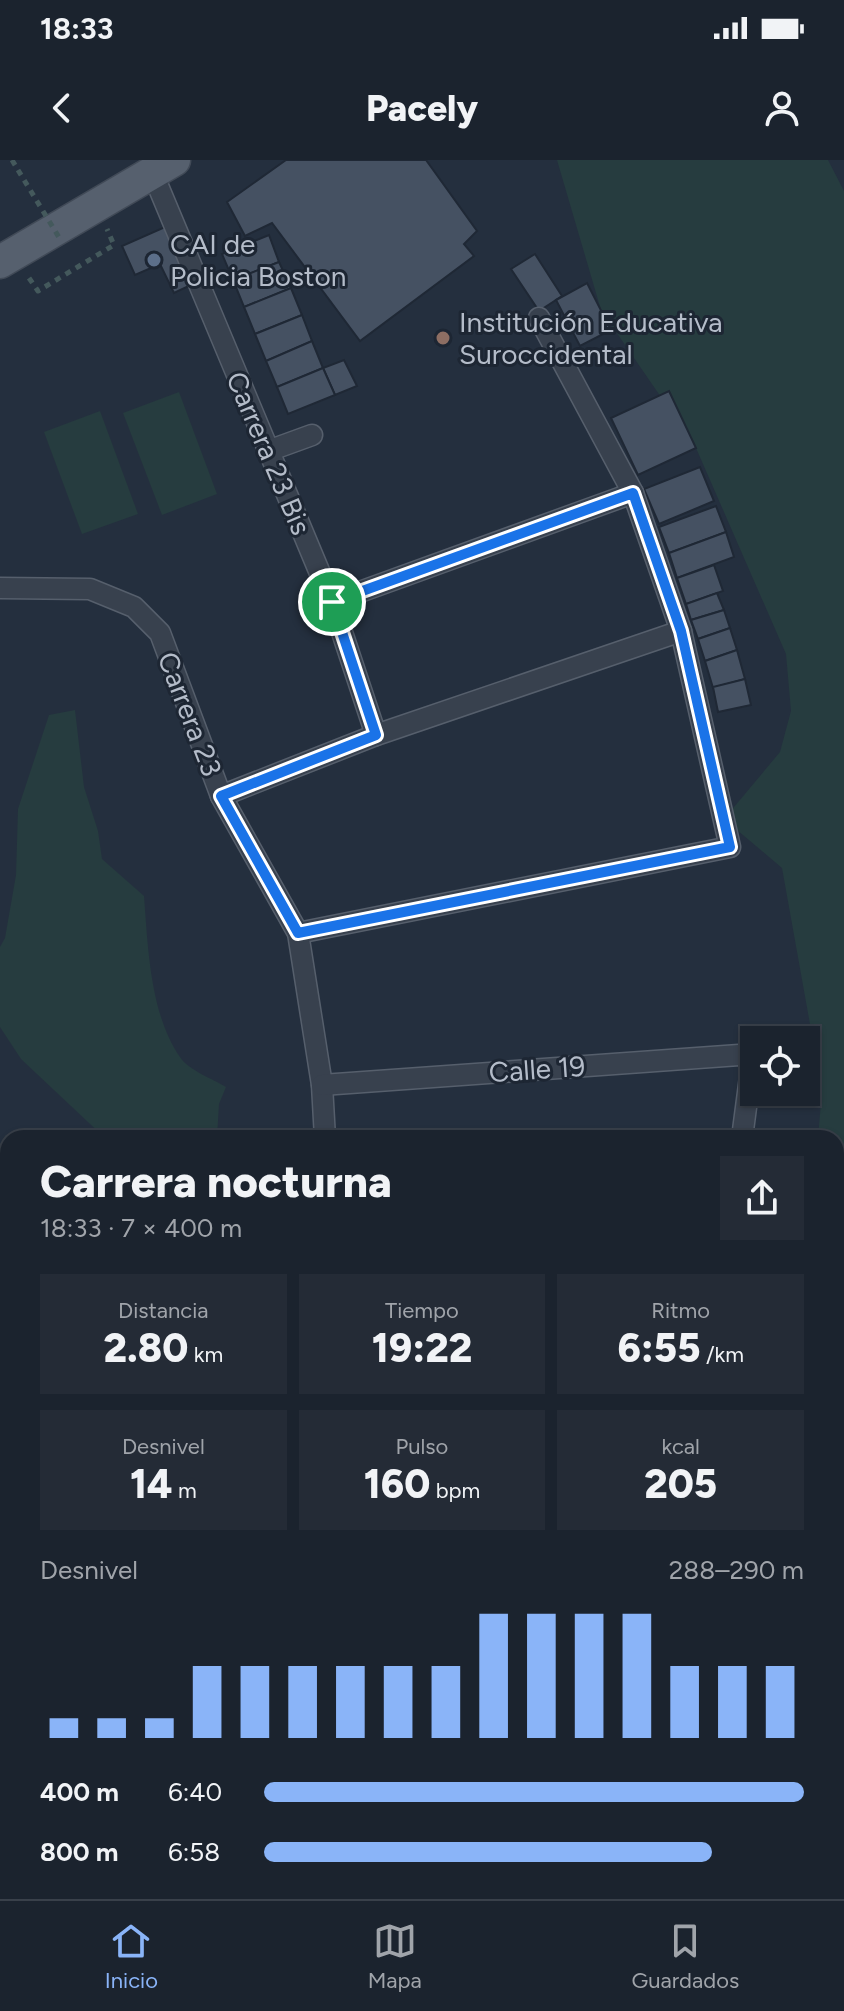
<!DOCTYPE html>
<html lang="es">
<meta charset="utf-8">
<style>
:root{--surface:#1b232e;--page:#242b36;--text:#f1f3f6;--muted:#a0a4aa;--line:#39404a;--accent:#8ab4f8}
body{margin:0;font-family:Figtree,sans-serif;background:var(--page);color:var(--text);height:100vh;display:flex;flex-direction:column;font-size:30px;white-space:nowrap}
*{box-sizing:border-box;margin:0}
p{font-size:26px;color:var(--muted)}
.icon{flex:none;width:44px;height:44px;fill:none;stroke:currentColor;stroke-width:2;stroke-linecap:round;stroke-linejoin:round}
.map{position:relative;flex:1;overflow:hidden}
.panel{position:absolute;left:0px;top:970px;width:844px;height:770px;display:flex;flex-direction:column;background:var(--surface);border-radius:24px 24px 0 0;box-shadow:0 2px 6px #0004,0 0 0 2px var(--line)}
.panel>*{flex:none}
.buttons{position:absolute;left:740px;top:866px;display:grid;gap:16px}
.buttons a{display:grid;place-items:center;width:80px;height:80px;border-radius:0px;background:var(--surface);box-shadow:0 2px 6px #0004,0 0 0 2px var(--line);font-size:40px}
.pin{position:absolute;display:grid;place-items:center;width:68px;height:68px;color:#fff;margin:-34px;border:4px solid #fff;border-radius:50%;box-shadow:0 2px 8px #0007}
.round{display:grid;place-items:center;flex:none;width:84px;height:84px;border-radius:0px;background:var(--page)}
.overview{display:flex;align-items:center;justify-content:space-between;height:136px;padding:0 40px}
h1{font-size:44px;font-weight:800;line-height:60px}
.figures{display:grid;grid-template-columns:repeat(3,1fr);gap:12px;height:136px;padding:8px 40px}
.figures div{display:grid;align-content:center;border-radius:0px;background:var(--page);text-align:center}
.figures b{font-size:40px;font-weight:800}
.figures small{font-size:22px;font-weight:400}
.figures p{font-size:22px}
.chart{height:224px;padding:16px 40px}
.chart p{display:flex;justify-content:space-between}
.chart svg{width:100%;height:144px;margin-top:8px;stroke:var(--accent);stroke-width:6}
ul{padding:0 40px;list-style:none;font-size:26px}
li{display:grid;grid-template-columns:128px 96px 1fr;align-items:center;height:60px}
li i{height:20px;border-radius:10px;background:var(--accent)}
.status{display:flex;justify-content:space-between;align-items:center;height:56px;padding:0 40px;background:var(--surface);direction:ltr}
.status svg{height:22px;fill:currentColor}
header{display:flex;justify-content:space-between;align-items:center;height:104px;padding:0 40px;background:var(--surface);font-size:36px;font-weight:800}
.menu{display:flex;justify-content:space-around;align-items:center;height:112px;border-top:2px solid var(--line);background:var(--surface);font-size:22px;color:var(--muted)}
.menu a{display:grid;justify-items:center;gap:4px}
.menu .on{color:var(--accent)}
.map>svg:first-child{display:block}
.green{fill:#263c3f}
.building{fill:#455162;stroke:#1f2835;stroke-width:2}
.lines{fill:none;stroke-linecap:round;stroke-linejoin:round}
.street-casing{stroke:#565f6c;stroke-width:23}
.primary-casing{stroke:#414a57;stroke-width:35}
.path{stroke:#44595c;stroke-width:5;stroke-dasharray:6 6;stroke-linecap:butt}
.street{stroke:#38414e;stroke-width:20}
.primary{stroke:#56606e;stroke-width:32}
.path-bridge{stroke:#44595c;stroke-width:5;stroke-dasharray:6 6;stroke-linecap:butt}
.route-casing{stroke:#fff;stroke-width:16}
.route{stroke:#1a73e8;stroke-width:10}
.service-dot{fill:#5c6f8a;stroke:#1d2633;stroke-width:3}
.education-dot{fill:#8d6e63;stroke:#1d2633;stroke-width:3}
.labels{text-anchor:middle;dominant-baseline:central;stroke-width:6;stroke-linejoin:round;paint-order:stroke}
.poi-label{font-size:28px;fill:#b4bcc9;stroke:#1d2633;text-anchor:start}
.street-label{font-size:28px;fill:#b4bcc9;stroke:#1d2633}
</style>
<div class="status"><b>18:33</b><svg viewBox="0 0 49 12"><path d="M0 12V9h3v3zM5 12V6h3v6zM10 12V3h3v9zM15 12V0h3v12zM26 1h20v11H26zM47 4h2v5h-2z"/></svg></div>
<header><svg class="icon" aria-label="back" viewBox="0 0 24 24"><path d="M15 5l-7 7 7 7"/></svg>Pacely<svg class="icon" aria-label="person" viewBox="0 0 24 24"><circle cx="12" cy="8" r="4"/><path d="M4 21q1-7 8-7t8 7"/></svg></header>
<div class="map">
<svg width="844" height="1739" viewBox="0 0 844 1739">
<rect width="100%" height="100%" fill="#242f3e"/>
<!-- green -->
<g class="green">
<path d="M557,0H828L844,31V1403L836,1392V978H818L822,931L782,708L724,659L780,592L791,551L786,494L696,288L601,150Z"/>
<path d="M179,232L217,334L162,355L123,253Z"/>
<path d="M100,251L138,354L82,374L44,272Z"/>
<path d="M75,550L84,627L98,671L102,699L144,736C148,787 150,854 180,897C188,910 213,919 226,927L219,944L217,978H105L21,899L0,867V787L5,778L16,715L18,649L49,555Z"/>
<path d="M8,1322V1412L0,1408V1338Z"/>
</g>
<!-- building -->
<g class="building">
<path d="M286,0H426L477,71L464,84L474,96L360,181L272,63L245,76L227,42Z"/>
<path d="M165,67L191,125L174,133L160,104L135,115L122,86Z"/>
<path d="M269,75L279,102L233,120L222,94Z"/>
<path d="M535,94L562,136L539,151L511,109Z"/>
<path d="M279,102L291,128L244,147L233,120Z"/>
<path d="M587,123L611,170L580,186L556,140Z"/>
<path d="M291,128L302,155L255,174L244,147Z"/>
<path d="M302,155L312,181L266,201L255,174Z"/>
<path d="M312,181L323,208L277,227L266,201Z"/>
<path d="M344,200L357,226L335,235L323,208Z"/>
<path d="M323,208L335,235L288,254L277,227Z"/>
<path d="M669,231L696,288L638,315L611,258Z"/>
<path d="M700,307L714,341L659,364L644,329Z"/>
<path d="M716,346L726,372L669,393L659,367Z"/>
<path d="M726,372L734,397L677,418L669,393Z"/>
<path d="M714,405L723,431L686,444L677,418Z"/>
<path d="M717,433L724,450L691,460L686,444Z"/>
<path d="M724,450L730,468L698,479L691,460Z"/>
<path d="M730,468L737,490L705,501L698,479Z"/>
<path d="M737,490L745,519L713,528L705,501Z"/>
<path d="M745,519L751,545L718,552L713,527Z"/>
</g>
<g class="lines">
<defs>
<g id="street">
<path d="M153,14L332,442L376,575"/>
<path d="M268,291L312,275"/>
<path d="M0,428L90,429L134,447L160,473L221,636L298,773L322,925L325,978"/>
<path d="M332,442L633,333"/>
<path d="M221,636L376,575L681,471"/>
<path d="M298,773L730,687L681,471L633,333L539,158"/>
<path d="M322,925L753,894L742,978"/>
<path d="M0,1119L8,1122"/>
<path d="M0,1285L8,1271"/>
<path d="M0,1629L8,1635"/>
<path d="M94,1732L104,1739"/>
<path d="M379,1739V1732"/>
<path d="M601,1739L602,1732"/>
</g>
<path id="primary" d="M0,102L174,0"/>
</defs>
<!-- street casing -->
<use href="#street" class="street-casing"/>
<!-- primary casing -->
<use href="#primary" class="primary-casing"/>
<!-- path -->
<g class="path">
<path d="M12,0L18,10"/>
<path d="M29,118L38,131L114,85L107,69"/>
<path d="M64,1732L66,1739"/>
</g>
<!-- street -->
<use href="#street" class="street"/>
<!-- primary -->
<use href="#primary" class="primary"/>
<!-- path-bridge -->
<path class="path-bridge" d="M18,10L60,79"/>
</g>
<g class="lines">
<defs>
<path id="route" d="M633,333L681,471L730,687L298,773L221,636L376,575L332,442Z"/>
</defs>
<!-- route casing -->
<use href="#route" class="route-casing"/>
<!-- route -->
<use href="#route" class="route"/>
</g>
<!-- markers -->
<circle class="service-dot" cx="154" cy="100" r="8"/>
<circle class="education-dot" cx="443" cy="178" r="8"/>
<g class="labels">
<!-- poi labels -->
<g class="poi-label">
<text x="170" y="84">CAI de<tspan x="170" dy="32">Policia Boston</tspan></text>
<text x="459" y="162">Institución Educativa<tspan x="459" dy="32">Suroccidental</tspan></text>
</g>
<!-- street labels -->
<g class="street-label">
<text transform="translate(269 293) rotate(67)">Carrera 23 Bis</text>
<text transform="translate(190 554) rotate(69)">Carrera 23</text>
<text transform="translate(537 909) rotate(-4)">Calle 19</text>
</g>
</g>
</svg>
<div class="buttons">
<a><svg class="icon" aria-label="locate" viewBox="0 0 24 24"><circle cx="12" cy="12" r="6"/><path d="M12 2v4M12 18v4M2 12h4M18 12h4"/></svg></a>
</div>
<div class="pin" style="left:332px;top:442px;background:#1e9e55"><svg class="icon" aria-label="arrive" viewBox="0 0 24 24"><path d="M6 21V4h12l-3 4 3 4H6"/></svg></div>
<section class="panel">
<div class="overview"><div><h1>Carrera nocturna</h1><p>18:33 · 7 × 400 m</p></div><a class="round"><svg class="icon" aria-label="share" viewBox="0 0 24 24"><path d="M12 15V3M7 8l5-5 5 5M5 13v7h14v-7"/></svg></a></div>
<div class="figures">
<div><p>Distancia</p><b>2.80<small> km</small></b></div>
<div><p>Tiempo</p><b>19:22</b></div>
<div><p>Ritmo</p><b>6:55<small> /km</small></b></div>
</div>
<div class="figures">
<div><p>Desnivel</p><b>14<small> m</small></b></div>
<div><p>Pulso</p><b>160<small> bpm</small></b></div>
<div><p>kcal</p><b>205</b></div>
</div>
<div class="chart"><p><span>Desnivel</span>288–290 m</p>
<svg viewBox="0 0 160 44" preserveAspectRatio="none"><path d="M5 44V38M15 44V38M25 44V38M35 44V22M45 44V22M55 44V22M65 44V22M75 44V22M85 44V22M95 44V6M105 44V6M115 44V6M125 44V6M135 44V22M145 44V22M155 44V22"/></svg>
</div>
<ul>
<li><b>400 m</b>6:40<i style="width:100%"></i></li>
<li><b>800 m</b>6:58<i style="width:83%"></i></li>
</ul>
</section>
</div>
<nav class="menu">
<a class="on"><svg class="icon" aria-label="home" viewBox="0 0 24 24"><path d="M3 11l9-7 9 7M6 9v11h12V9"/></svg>Inicio</a>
<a><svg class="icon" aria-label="map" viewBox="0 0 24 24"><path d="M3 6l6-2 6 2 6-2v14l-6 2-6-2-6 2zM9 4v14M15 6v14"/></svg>Mapa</a>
<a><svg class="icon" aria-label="saved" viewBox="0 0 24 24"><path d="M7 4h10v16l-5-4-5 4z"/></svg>Guardados</a>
</nav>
